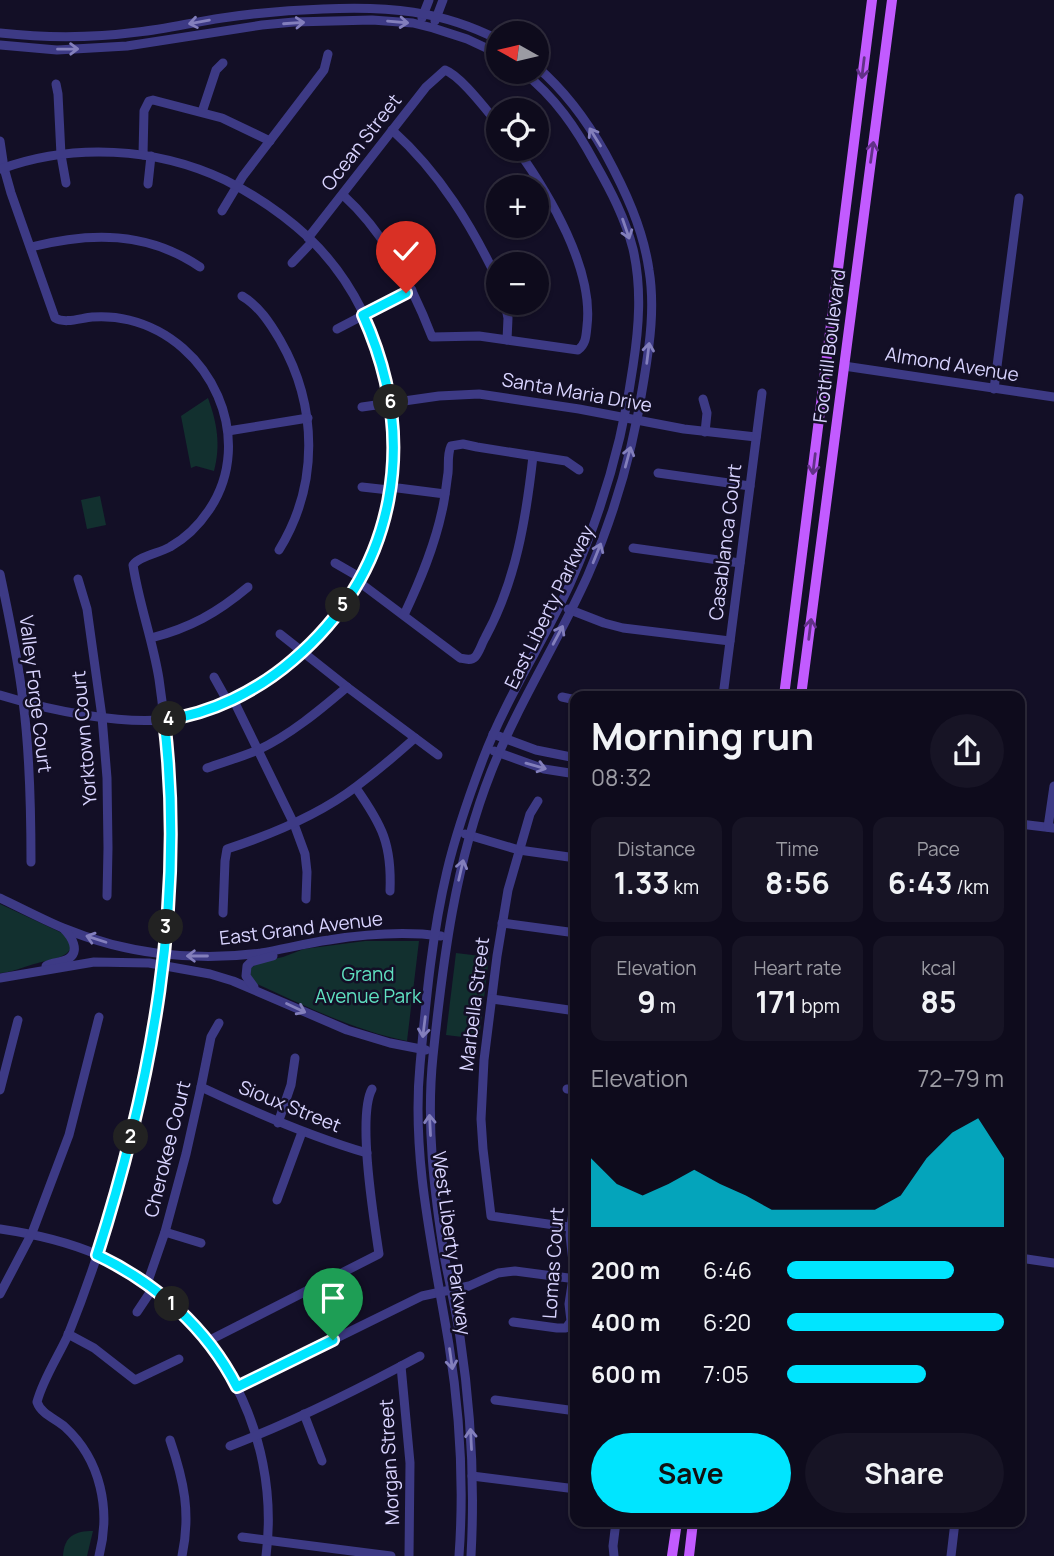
<!DOCTYPE html>
<meta charset="utf-8">
<style>
:root{--surface:#0e0b1c;--page:#171425;--text:#f1f3f6;--muted:#9b9ba3;--line:#2e2b3b;--accent:#00e5ff}
body{margin:0;font-family:Manrope,sans-serif;background:var(--page);color:var(--text);height:100vh;display:flex;flex-direction:column;font-size:26px;white-space:nowrap}
*{box-sizing:border-box;margin:0}
p{font-size:23px;color:var(--muted)}
.icon{flex:none;width:38px;height:38px;fill:none;stroke:currentColor;stroke-width:2;stroke-linecap:round;stroke-linejoin:round}
.map{position:relative;flex:1;overflow:hidden}
.panel{position:absolute;left:570px;top:691px;width:455px;height:836px;display:flex;flex-direction:column;background:var(--surface);border-radius:14px;box-shadow:0 2px 5px #0004,0 0 0 2px var(--line)}
.panel>*{flex:none}
.needle{width:46px;rotate:278deg}
.fabs{position:absolute;left:486px;top:21px;display:grid;gap:14px}
.fabs a{display:grid;place-items:center;width:63px;height:63px;border-radius:50%;background:var(--surface);box-shadow:0 2px 5px #0004,0 0 0 2px var(--line);font-size:35px}
.pin{position:absolute;display:grid;place-items:center;width:60px;height:60px;color:#fff;margin:-72px -30px;border-radius:50% 50% 50% 0;rotate:-45deg;box-shadow:0 0 7px #0007}
.pin .icon{rotate:45deg}
.km{position:absolute;width:35px;height:35px;margin:-18px;border-radius:50%;background:#222;color:#fff;font-size:19px;line-height:35px;text-align:center}
.round{display:grid;place-items:center;flex:none;width:74px;height:74px;border-radius:37px;background:var(--page)}
.headline{display:flex;align-items:center;justify-content:space-between;height:119px;padding:0 21px}
h1{font-size:38px;font-weight:700;line-height:52px}
.stats{display:grid;grid-template-columns:repeat(3,1fr);gap:10px;height:119px;padding:7px 21px}
.stats div{display:grid;align-content:center;border-radius:14px;background:var(--page);text-align:center}
.stats b{font-size:30px;font-weight:700}
.stats small{font-size:19px;font-weight:400}
.stats p{font-size:19px}
.chart{height:196px;padding:14px 21px}
.chart p{display:flex;justify-content:space-between}
.chart svg{width:100%;height:126px;margin-top:7px;fill:var(--accent);opacity:.7}
.button{display:flex;gap:14px;margin-top:auto;padding:14px 21px}
.button a{flex:1;height:80px;border-radius:42px;background:var(--accent);color:#111;font-size:28px;font-weight:700;line-height:80px;text-align:center}
.button a+a{background:var(--page);color:var(--text)}
ul{padding:0 21px;list-style:none;font-size:23px}
li{display:grid;grid-template-columns:112px 84px 1fr;align-items:center;height:52px}
li i{height:18px;border-radius:9px;background:var(--accent)}
.map>svg:first-child{display:block}
.green{fill:#12302f}
.lines{fill:none;stroke-linecap:round;stroke-linejoin:round}
.minor{stroke:#3d3a85;stroke-width:9}
.major{stroke:#c25bff;stroke-width:10}
.oneway{stroke:#837fbc}
.oneway2{stroke:#623188}
.route-casing{stroke:#fff;stroke-width:14}
.route{stroke:#00e5ff;stroke-width:9}
.labels{text-anchor:middle;dominant-baseline:central;stroke-width:5;stroke-linejoin:round;paint-order:stroke}
.street-label{font-size:19px;fill:#d9d4ff;stroke:#130f26}
.park-label{font-size:19px;fill:#5fe0c0;stroke:#130f26}
</style>
<div class="map">
<svg width="1054" height="1556" viewBox="0 0 1054 1556">
<rect width="100%" height="100%" fill="#130f26"/>
<!-- green -->
<g class="green">
<path d="M208,398C217,423 221,445 214,471L196,466L191,468L181,416Z"/>
<path d="M100,496L106,525L87,529L81,500Z"/>
<path d="M0,904L62,933C86,955 53,959 38,963C25,966 14,972 0,973Z"/>
<path d="M365,941H419L407,1041C353,1030 305,1006 255,983L250,976L251,968L259,962L283,957L304,949Z"/>
<path d="M456,953L489,957L479,1039L446,1035Z"/>
<path d="M93,1531L87,1556H63C64,1536 75,1531 93,1531Z"/>
</g>
<g class="lines">
<!-- minor -->
<g class="minor">
<path d="M422,18L429,0"/>
<path d="M435,21L443,0"/>
<path d="M0,33C46,38 92,38 138,32C166,29 194,22 222,18C256,13 289,10 323,9C387,6 441,10 499,40"/>
<path d="M0,45L57,50L127,46L262,25L294,22L372,20L413,23L433,28L467,39L499,54"/>
<path d="M56,84L58,94L61,155L66,183"/>
<path d="M202,112L216,70L223,63"/>
<path d="M392,130C440,173 472,226 499,283"/>
<path d="M0,141L4,168L11,193L55,318C65,324 81,318 92,317C105,316 117,317 129,320C211,340 257,439 209,510C199,525 186,538 170,547C160,553 139,556 133,565C139,604 153,641 159,679C183,844 167,1014 122,1174C107,1228 89,1283 68,1335C58,1357 43,1379 37,1402C41,1414 56,1419 65,1427C101,1460 111,1510 99,1556"/>
<path d="M143,155L144,111L149,101L153,100L222,118L270,141"/>
<path d="M148,184L151,156"/>
<path d="M343,195C385,233 412,285 432,337L479,336L578,350C586,344 586,336 587,326C594,269 549,194 517,149"/>
<path d="M222,211L243,176L324,70L328,54"/>
<path d="M308,238L426,87L445,70C461,76 487,111 499,125"/>
<path d="M31,247C90,232 147,231 200,267"/>
<path d="M292,263L312,242"/>
<path d="M242,296C259,306 270,323 280,340C318,406 319,485 279,550"/>
<path d="M505,303L508,318L507,340"/>
<path d="M337,329L412,290"/>
<path d="M844,366L1054,397"/>
<path d="M994,389L1019,198"/>
<path d="M703,399L707,413L705,432"/>
<path d="M362,407L439,396L479,394L579,409L684,429L756,437"/>
<path d="M228,431L308,418"/>
<path d="M658,473L750,486"/>
<path d="M362,487L389,490"/>
<path d="M390,487L445,494"/>
<path d="M633,548L740,563"/>
<path d="M335,563L361,578"/>
<path d="M0,574C9,616 18,658 23,701C30,754 31,808 31,862"/>
<path d="M78,579L87,609L102,717L107,778L108,848L107,896"/>
<path d="M359,582L460,658C465,659 471,661 475,657C479,653 482,643 485,638C516,581 526,519 533,456"/>
<path d="M568,609L604,623L623,628L730,641"/>
<path d="M404,615C420,581 434,548 442,511C445,499 446,486 448,473C449,463 447,455 451,446L463,444L477,447L566,461L579,470"/>
<path d="M280,634L347,687L438,755"/>
<path d="M151,638C190,628 217,613 248,587"/>
<path d="M214,677L228,702"/>
<path d="M0,695C49,710 126,727 177,718C226,709 273,681 308,646C328,626 347,604 360,580C419,472 398,322 308,237C283,214 255,195 225,180C156,147 72,143 1,169"/>
<path d="M723,696L762,393"/>
<path d="M562,697L576,700"/>
<path d="M233,699L294,824L305,854L307,872L306,899"/>
<path d="M493,734L536,750L576,758"/>
<path d="M494,751L544,769L576,774"/>
<path d="M207,768C224,762 241,757 258,750C290,735 320,710 347,687"/>
<path d="M356,788C382,825 392,844 390,891"/>
<path d="M538,801L530,814L508,890L497,956L484,1060L481,1119L483,1149L491,1216L576,1228"/>
<path d="M1020,824L1053,828"/>
<path d="M1048,827L1054,786"/>
<path d="M465,834L519,850L576,858"/>
<path d="M0,898C21,908 42,919 63,928C125,954 195,962 261,953C284,949 307,943 329,940C366,934 404,931 441,936"/>
<path d="M223,913L225,861L227,849C273,834 319,815 357,786C377,771 396,755 415,738"/>
<path d="M502,923L576,933"/>
<path d="M46,966C53,962 61,963 68,959C81,951 71,936 64,929"/>
<path d="M0,978L94,962L149,963L210,974L233,981L347,1030L390,1043L426,1050"/>
<path d="M254,987L246,976L247,966L251,962L273,956"/>
<path d="M492,999L576,1011"/>
<path d="M201,1087C256,1113 309,1136 367,1153"/>
<path d="M567,1089L576,1090"/>
<path d="M0,1090L18,1020"/>
<path d="M278,1123L291,1085L295,1058"/>
<path d="M573,1152L576,1162"/>
<path d="M277,1200L302,1132"/>
<path d="M0,1229C34,1234 66,1241 98,1255C214,1306 282,1431 266,1556"/>
<path d="M165,1232L201,1243"/>
<path d="M1020,1258L1054,1263"/>
<path d="M147,1284L165,1232L186,1154L201,1087L211,1037L219,1023"/>
<path d="M0,1294L32,1233L69,1135L99,1017"/>
<path d="M137,1312L153,1288"/>
<path d="M513,1322L557,1328H566L571,1321L569,1304L574,1271L570,1235L576,1187"/>
<path d="M68,1334L94,1348L135,1380L179,1359"/>
<path d="M208,1341L379,1254C374,1220 357,1116 372,1089"/>
<path d="M401,1366L410,1463L409,1556"/>
<path d="M237,1387L422,1296L469,1286L498,1273L515,1271L576,1279"/>
<path d="M495,1400L576,1411"/>
<path d="M304,1414L322,1461"/>
<path d="M170,1440C184,1481 191,1513 182,1556"/>
<path d="M230,1446C295,1421 359,1389 420,1356"/>
<path d="M472,1476L576,1489"/>
<path d="M242,1537L391,1556"/>
<path d="M459,1556C464,1486 460,1414 449,1345C434,1253 411,1159 420,1065C426,1000 432,934 447,871C456,833 469,796 483,759C506,698 543,643 570,584C601,514 623,441 633,366C639,327 642,288 633,249C625,218 611,191 595,163C576,128 555,97 523,72"/>
<path d="M471,1556C475,1482 471,1410 460,1337C456,1311 450,1285 445,1260C434,1192 426,1124 433,1056C443,960 455,863 491,772C518,704 558,642 588,575C615,513 634,446 644,379C650,343 655,306 649,270C643,228 625,190 605,153C587,121 565,91 537,67"/>
<path d="M614,1556L613,1546L616,1522"/>
<path d="M951,1556L955,1522"/>
</g>
<!-- major -->
<g class="major">
<path d="M784,696L872,0"/>
<path d="M801,696L892,0"/>
<path d="M672,1556L677,1522"/>
<path d="M689,1556L693,1522"/>
</g>
</g>
<!-- one-way arrows -->
<defs><path id="oneway-shaft" d="M-6 0H5M1.5-3L5.5 0L1.5 3" fill="none" stroke-width="1.6" stroke-linecap="round" stroke-linejoin="round" transform="scale(1.75)"/></defs>
<g class="oneway">
<use href="#oneway-shaft" transform="translate(199 22) rotate(170)"/>
<use href="#oneway-shaft" transform="translate(398 22) rotate(5)"/>
<use href="#oneway-shaft" transform="translate(294 23) rotate(-4)"/>
<use href="#oneway-shaft" transform="translate(68 49) rotate(-1)"/>
<use href="#oneway-shaft" transform="translate(595 137) rotate(-122)"/>
<use href="#oneway-shaft" transform="translate(626 229) rotate(71)"/>
<use href="#oneway-shaft" transform="translate(648 353) rotate(-83)"/>
<use href="#oneway-shaft" transform="translate(628 457) rotate(-75)"/>
<use href="#oneway-shaft" transform="translate(597 553) rotate(-68)"/>
<use href="#oneway-shaft" transform="translate(558 635) rotate(-62)"/>
<use href="#oneway-shaft" transform="translate(536 766) rotate(16)"/>
<use href="#oneway-shaft" transform="translate(461 870) rotate(-77)"/>
<use href="#oneway-shaft" transform="translate(96 939) rotate(-162)"/>
<use href="#oneway-shaft" transform="translate(197 956) rotate(-180)"/>
<use href="#oneway-shaft" transform="translate(296 1008) rotate(25)"/>
<use href="#oneway-shaft" transform="translate(424 1027) rotate(97)"/>
<use href="#oneway-shaft" transform="translate(430 1125) rotate(-93)"/>
<use href="#oneway-shaft" transform="translate(451 1359) rotate(82)"/>
<use href="#oneway-shaft" transform="translate(471 1439) rotate(-93)"/>
</g>
<g class="oneway2">
<use href="#oneway-shaft" transform="translate(863 68) rotate(97)"/>
<use href="#oneway-shaft" transform="translate(872 152) rotate(-82)"/>
<use href="#oneway-shaft" transform="translate(814 464) rotate(97)"/>
<use href="#oneway-shaft" transform="translate(810 629) rotate(-83)"/>
</g>
<g class="lines">
<defs>
<path id="route" d="M333,1340L237,1387C207,1328 156,1283 97,1255C152,1083 186,900 164,720C211,714 257,691 293,660C398,570 419,439 363,315L406,293"/>
</defs>
<!-- route casing -->
<use href="#route" class="route-casing"/>
<!-- route -->
<use href="#route" class="route"/>
</g>
<g class="labels">
<!-- street labels -->
<g class="street-label">
<text transform="translate(361 142) rotate(-52)">Ocean Street</text>
<text transform="translate(829 346) rotate(-83)">Foothill Boulevard</text>
<text transform="translate(952 364) rotate(9)">Almond Avenue</text>
<text transform="translate(577 392) rotate(10)">Santa Maria Drive</text>
<text transform="translate(725 542) rotate(-83)">Casablanca Court</text>
<text transform="translate(549 607) rotate(-64)">East Liberty Parkway</text>
<text transform="translate(36 694) rotate(83)">Valley Forge Court</text>
<text transform="translate(84 738) rotate(-95)">Yorktown Court</text>
<text transform="translate(301 928) rotate(-7)">East Grand Avenue</text>
<text transform="translate(474 1004) rotate(-83)">Marbella Street</text>
<text transform="translate(290 1106) rotate(22)">Sioux Street</text>
<text transform="translate(167 1149) rotate(-76)">Cherokee Court</text>
<text transform="translate(452 1243) rotate(82)">West Liberty Parkway</text>
<text transform="translate(553 1263) rotate(-86)">Lomas Court</text>
<text transform="translate(389 1462) rotate(-93)">Morgan Street</text>
</g>
<!-- park labels -->
<g class="park-label">
<text x="368" y="974">Grand<tspan x="368" dy="22">Avenue Park</tspan></text>
</g>
</g>
</svg>
<div class="fabs">
<a><svg class="needle" viewBox="-14 -14 28 28"><path d="M0-13l5 13h-10z" fill="#e53935"/><path d="M0 13l5-13h-10z" fill="#9b9ba3"/></svg></a>
<a><svg class="icon" aria-label="locate" viewBox="0 0 24 24"><circle cx="12" cy="12" r="6"/><path d="M12 2v4M12 18v4M2 12h4M18 12h4"/></svg></a>
<a>+</a>
<a>−</a>
</div>
<div class="pin" style="left:333px;top:1340px;background:#1e9e55"><svg class="icon" aria-label="arrive" viewBox="0 0 24 24"><path d="M6 21V4h12l-3 4 3 4H6"/></svg></div>
<div class="pin" style="left:406px;top:293px;background:#d93025"><svg class="icon" aria-label="check" viewBox="0 0 24 24"><path d="M5 12l5 5 9-10"/></svg></div>
<b class="km" style="left:172px;top:1304px">1</b>
<b class="km" style="left:131px;top:1137px">2</b>
<b class="km" style="left:166px;top:927px">3</b>
<b class="km" style="left:169px;top:719px">4</b>
<b class="km" style="left:343px;top:605px">5</b>
<b class="km" style="left:391px;top:402px">6</b>
<section class="panel">
<div class="headline"><div><h1>Morning run</h1><p>08:32</p></div><a class="round"><svg class="icon" aria-label="share" viewBox="0 0 24 24"><path d="M12 15V3M7 8l5-5 5 5M5 13v7h14v-7"/></svg></a></div>
<div class="stats">
<div><p>Distance</p><b>1.33<small> km</small></b></div>
<div><p>Time</p><b>8:56</b></div>
<div><p>Pace</p><b>6:43<small> /km</small></b></div>
</div>
<div class="stats">
<div><p>Elevation</p><b>9<small> m</small></b></div>
<div><p>Heart rate</p><b>171<small> bpm</small></b></div>
<div><p>kcal</p><b>85</b></div>
</div>
<div class="chart"><p><span>Elevation</span>72–79 m</p>
<svg viewBox="0 0 160 44" preserveAspectRatio="none"><path d="M0 44V20L10 29L20 33L30 29L40 24L50 29L60 33L70 38L80 38L90 38L100 38L110 38L120 33L130 20L140 11L150 6L160 20V44z"/></svg>
</div>
<ul>
<li><b>200 m</b>6:46<i style="width:77%"></i></li>
<li><b>400 m</b>6:20<i style="width:100%"></i></li>
<li><b>600 m</b>7:05<i style="width:64%"></i></li>
</ul>
<div class="button"><a>Save</a><a>Share</a></div>
</section>
</div>
